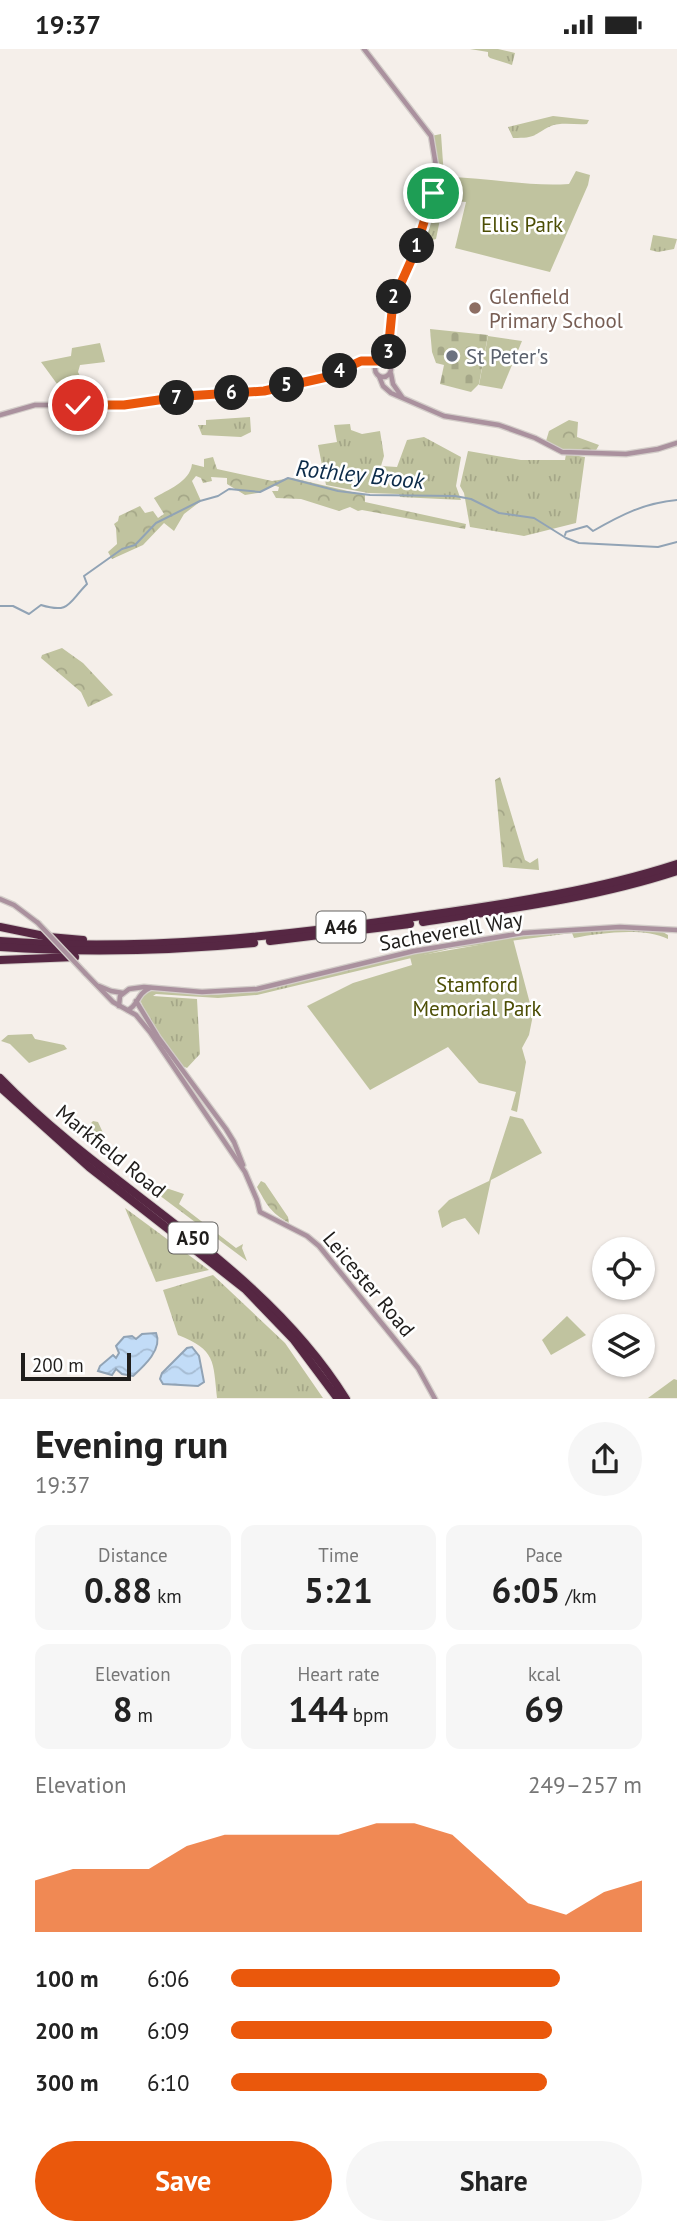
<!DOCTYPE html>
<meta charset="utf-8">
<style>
:root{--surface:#fff;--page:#f6f6f6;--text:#222;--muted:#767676;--accent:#ea580c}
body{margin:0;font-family:"PT Sans",sans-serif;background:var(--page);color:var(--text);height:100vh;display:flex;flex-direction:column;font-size:26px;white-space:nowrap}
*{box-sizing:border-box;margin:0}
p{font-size:23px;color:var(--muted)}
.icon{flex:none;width:38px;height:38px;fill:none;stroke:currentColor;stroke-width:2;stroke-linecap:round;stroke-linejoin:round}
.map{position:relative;height:1350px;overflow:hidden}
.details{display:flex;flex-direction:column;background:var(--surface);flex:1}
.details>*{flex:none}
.buttons{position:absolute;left:592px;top:1188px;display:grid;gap:14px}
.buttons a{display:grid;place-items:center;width:63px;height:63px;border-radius:50%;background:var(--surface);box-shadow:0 2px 5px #0004;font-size:35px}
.scale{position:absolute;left:21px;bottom:18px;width:110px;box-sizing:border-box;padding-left:7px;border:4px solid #1f1d1b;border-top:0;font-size:19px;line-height:24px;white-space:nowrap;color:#1f1d1b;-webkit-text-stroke:5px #fff;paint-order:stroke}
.pin{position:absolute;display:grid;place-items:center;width:60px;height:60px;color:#fff;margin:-30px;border:4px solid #fff;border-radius:50%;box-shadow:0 2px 7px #0007}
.km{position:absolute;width:35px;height:35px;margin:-18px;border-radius:50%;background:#222;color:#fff;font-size:19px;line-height:35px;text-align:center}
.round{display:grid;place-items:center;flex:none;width:74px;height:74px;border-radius:37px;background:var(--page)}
.overview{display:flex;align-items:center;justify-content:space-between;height:119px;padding:0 35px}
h1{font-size:38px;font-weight:600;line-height:52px}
.stats{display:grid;grid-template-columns:repeat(3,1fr);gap:10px;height:119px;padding:7px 35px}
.stats div{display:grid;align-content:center;border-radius:14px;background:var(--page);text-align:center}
.stats b{font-size:35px;font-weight:600}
.stats small{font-size:19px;font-weight:400}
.stats p{font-size:19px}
.chart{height:196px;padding:14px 35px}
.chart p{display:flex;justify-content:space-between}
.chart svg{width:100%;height:126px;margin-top:7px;fill:var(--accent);opacity:.7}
.cta{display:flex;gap:14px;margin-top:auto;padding:14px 35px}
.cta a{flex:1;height:80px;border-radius:42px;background:var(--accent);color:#fff;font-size:28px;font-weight:600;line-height:80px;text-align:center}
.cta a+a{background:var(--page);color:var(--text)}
ul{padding:0 35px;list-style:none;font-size:23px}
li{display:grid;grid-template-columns:112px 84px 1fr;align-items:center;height:52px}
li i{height:18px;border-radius:9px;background:var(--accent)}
.status{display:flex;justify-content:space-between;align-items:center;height:49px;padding:0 35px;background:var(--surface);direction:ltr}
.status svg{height:19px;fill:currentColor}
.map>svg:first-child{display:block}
.grass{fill:url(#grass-tufts)}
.forest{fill:url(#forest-crowns)}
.cemetery{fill:url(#cemetery-stones)}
.green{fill:#c0c39f}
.water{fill:url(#water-waves);stroke:#91a3b5;stroke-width:2}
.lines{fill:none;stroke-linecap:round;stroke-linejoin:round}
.stream{stroke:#91a3b5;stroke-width:2}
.minor-casing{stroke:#d3cdc9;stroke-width:7}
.highway-casing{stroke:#d3cdc9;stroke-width:10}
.minor{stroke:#aa919e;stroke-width:4.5}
.highway{stroke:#562743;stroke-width:8}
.minor-bridge-casing{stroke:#d3cdc9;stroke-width:7;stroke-linecap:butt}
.minor-bridge{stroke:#aa919e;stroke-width:4.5}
.route-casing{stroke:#fff;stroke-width:14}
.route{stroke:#ea580c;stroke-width:9}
.education-dot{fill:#8d6e63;stroke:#fff;stroke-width:2.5}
.worship-dot{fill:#6b7280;stroke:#fff;stroke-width:2.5}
.labels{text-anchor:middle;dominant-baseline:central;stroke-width:5;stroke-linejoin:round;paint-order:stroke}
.shield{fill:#fff;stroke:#62615f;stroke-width:2}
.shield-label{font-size:19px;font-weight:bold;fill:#1f1d1b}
.park-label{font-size:21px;fill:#4c4e05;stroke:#fff}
.education-label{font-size:21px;fill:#785e54;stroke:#fff;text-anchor:start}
.worship-label{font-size:21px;fill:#5b616d;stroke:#fff;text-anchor:start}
.street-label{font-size:21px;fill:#1f1d1b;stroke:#fff}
.water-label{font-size:23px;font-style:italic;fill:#0c2b49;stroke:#fff}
</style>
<div class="status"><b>19:37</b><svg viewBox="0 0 49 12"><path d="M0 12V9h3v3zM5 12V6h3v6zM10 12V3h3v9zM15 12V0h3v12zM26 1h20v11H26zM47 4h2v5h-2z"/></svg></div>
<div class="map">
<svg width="677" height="1350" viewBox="0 0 677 1350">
<defs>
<pattern id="grass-tufts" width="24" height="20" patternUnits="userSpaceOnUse" patternTransform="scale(1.75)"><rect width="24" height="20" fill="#c0c39f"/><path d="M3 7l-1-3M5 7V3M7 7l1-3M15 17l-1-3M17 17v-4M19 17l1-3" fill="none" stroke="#a5a788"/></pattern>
<pattern id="forest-crowns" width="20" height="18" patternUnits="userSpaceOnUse" patternTransform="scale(1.75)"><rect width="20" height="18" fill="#c0c39f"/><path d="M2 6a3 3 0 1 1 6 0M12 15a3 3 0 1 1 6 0" fill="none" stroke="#a5a788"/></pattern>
<pattern id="cemetery-stones" width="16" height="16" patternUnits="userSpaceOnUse" patternTransform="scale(1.75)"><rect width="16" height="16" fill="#c0c39f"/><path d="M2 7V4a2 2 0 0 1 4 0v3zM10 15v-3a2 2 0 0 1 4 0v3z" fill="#a5a788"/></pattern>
<pattern id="water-waves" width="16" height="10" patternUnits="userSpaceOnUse" patternTransform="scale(1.75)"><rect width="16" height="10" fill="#c2dcf7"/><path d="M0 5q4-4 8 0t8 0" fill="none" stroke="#a6bcd3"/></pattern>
</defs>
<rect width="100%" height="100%" fill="#f5efea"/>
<!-- grass -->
<g class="grass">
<path d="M470,0H498L515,4L512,16L490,9L488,7V3Z"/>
<path d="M553,67L589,71L587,75C576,76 561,73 551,77C532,86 538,89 513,89L508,78Z"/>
<path d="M441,85L444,128L439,150L444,151L436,190L429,192L420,189L436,129L431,87Z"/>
<path d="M653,186L677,190L674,200L658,203L650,201Z"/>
<path d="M250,368L251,383L241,388L202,386L198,376H206V371Z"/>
<path d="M350,375L351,381L362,385L380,382L384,407L381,417L397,418L407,391L424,388L461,408L456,437L461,451L400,448L399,445L368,444L326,436L318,396L337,393L334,376Z"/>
<path d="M468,402L521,411H565L566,405L585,408L576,474L524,487L470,478L464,444L460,437Z"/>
<path d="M620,880L661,882L668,886V890C644,878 600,884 574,889L572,884L449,900L257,946L218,949L156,945L153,947L197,950L200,1005L187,1019L180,1016L146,964L140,951L144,944L154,941L211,946L257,943L418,903L499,889L572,882Z"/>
<path d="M164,1140H169L184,1145L179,1155L236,1199L243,1195L242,1199L247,1212L159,1146Z"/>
<path d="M125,1159L209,1221L156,1233Z"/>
<path d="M213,1226L285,1294L323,1349H217C213,1312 216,1301 178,1286L163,1241Z"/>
</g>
<!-- forest -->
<g class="forest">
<path d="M569,371L578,373L577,388L599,396L595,403L564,402L546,392L549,382Z"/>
<path d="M213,408L217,420L272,432L292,429L365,446V453L466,475L465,480L362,461L358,462L350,458L339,462L301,450L276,449L272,442H278L279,438L273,436L258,444L245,446L227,435V429L211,428L212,432L203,434L201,429L196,427L192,432L201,452L184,465L174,482L164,474L143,496L112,510L108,503L117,495L116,479L114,475L118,472L119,467L140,457L145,464L153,462L158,469L164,465L154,449C167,441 190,433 192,415L204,418V410Z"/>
<path d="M62,599L83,614L113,646L88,658L81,643L41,609L42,606Z"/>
<path d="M500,728L525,811L530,814L538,809L539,821L503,818L495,731Z"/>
<path d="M261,1132L265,1134L288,1168L289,1174C270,1163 267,1156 257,1138Z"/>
</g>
<!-- cemetery -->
<path class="cemetery" d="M430,280L488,286L479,335L471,343L440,335L444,316L436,314L432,303Z"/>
<!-- green -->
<g class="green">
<path d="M576,122L590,126L588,136L550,223L455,199L466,153L439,151L444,128C487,128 527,138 569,135Z"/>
<path d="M488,287L522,292L502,340L479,336Z"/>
<path d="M100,294L105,313L80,316L78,323L84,335L60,339L41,313L71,307L72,299Z"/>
<path d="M513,890L533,966L529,986L522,999L526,1013L517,1063L511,1061L516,1043L479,1034L448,998L370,1041L307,957L353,934L412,916L410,908Z"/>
<path d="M32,985L35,990L64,996L67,1000L29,1014L10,995L1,992L8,986Z"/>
<path d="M510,1067L523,1070L542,1104L491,1131L479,1186L465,1169L452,1173L442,1179L438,1162L449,1151L489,1132Z"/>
<path d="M93,1072L98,1073L105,1088L94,1096L81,1085Z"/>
<path d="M567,1267L586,1286L551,1306L542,1291Z"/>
<path d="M674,1330L677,1331V1349H648Z"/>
</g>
<!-- water -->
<g class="water">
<path d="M156,1284C163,1300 144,1317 133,1327L122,1325L116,1320L112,1326L98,1322L100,1317L113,1306L116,1309L119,1304L116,1297L124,1288L132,1287L136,1290L142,1285Z"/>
<path d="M192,1298L199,1307L204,1333L198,1337L163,1335L160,1330L162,1324L187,1299Z"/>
</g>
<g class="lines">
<!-- stream -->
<g class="stream">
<path d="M565,486L566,483L587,477L593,482C621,466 644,454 677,451"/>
<path d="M0,557H13L29,565L41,556C70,565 68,554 87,535L84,527L122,500L135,496L156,474L200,452L218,447L229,440L260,443L288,429L338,442L370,446L455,447L471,450L499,464L534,469L566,489L579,494L658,498L677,493"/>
</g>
<defs>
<g id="minor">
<path d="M364,0L431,87L436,117L433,144L420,189L393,252L389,316"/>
<circle cx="383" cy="320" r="8"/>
<path d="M391,325L393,335L402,348"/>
<path d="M379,327L383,337L391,344L444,367L499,376L535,389L562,403L626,405L658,400L677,394"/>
<path d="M0,366L35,356H124L186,347L264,342L327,328L361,312L380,311"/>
<path d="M0,850L14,856L38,874"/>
<path d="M85,924L113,953L136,966L150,983L245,1123L257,1151L260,1163L307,1187L319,1197L418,1319L435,1350"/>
<path d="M99,937L111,942L123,944"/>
<path d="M136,952L158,988L226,1080L234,1093L243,1116"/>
<path d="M119,957L120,947L129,940L144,938L202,943L257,940L414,902L523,884L620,878L677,881"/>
<path d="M128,961C139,956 136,945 150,939"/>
</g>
<g id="highway">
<path d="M423,873C508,860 595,849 677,822"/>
<path d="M0,878L49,888L83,891"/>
<path d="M0,892C143,903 286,887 428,866C511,854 597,841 677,815"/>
<path d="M270,892L410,875"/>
<path d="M0,898C85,904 168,902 254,894"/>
<path d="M0,911L75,908"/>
<path d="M0,1029C110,1143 261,1213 346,1350"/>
<path d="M0,1038L89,1118L245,1240L294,1291L338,1350"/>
</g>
</defs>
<!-- minor casing -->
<use href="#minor" class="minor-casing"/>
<!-- highway casing -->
<use href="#highway" class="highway-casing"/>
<!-- minor -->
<use href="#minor" class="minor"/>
<!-- highway -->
<use href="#highway" class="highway"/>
<defs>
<path id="minor-bridge" d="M38,874L85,924"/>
</defs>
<!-- minor-bridge casing -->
<use href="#minor-bridge" class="minor-bridge-casing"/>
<!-- minor-bridge -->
<use href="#minor-bridge" class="minor-bridge"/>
</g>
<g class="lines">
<defs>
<path id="route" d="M78,356H124L186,347L264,342L327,328L361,312H381L388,304L393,252L414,205L433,144"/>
</defs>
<!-- route casing -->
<use href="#route" class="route-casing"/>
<!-- route -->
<use href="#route" class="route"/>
</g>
<!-- markers -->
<circle class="education-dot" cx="475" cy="259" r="7"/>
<circle class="worship-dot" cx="452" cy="307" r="7"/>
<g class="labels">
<!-- shield labels -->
<g class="shield">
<rect x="316.5" y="862.5" width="49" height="31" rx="5"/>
<rect x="168.5" y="1173.5" width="49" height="31" rx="5"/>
</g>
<g class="shield-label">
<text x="341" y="878">A46</text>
<text x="193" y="1189">A50</text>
</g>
<!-- park labels -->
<g class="park-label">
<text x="522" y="175">Ellis Park</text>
<text x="477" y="935">Stamford<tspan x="477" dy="24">Memorial Park</tspan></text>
</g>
<!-- education labels -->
<g class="education-label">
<text x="489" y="247">Glenfield<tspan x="489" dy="24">Primary School</tspan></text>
</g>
<!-- worship labels -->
<g class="worship-label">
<text x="466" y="307">St Peter's</text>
</g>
<!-- street labels -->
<g class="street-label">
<text transform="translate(451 882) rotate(-10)">Sacheverell Way</text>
<text transform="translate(111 1102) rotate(39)">Markfield Road</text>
<text transform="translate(369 1235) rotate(50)">Leicester Road</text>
</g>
<!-- water labels -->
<g class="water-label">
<text transform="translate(360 425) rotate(6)">Rothley Brook</text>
</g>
</g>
</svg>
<div class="buttons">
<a><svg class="icon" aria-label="locate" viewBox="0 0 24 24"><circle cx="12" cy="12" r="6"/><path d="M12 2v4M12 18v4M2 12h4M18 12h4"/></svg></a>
<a><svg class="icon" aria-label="layers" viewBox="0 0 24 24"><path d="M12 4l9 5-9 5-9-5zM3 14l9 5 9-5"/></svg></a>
</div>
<div class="scale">200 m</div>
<div class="pin" style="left:433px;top:144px;background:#1e9e55"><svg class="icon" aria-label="arrive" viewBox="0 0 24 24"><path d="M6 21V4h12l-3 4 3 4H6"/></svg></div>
<div class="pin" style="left:78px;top:356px;background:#d93025"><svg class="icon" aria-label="check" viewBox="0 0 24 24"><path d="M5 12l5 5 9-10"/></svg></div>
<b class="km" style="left:417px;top:197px">1</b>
<b class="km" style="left:394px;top:248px">2</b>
<b class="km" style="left:389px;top:303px">3</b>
<b class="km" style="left:340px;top:322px">4</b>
<b class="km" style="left:287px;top:336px">5</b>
<b class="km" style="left:232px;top:344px">6</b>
<b class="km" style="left:177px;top:349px">7</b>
</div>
<section class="details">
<div class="overview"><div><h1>Evening run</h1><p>19:37</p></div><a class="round"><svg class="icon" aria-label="share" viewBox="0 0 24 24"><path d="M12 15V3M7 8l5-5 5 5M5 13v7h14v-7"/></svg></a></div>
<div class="stats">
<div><p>Distance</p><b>0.88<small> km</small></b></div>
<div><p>Time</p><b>5:21</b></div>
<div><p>Pace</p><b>6:05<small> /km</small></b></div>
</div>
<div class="stats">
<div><p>Elevation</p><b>8<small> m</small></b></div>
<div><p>Heart rate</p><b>144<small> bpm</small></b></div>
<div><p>kcal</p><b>69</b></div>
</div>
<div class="chart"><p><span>Elevation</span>249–257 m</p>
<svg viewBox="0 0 160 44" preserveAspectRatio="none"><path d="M0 44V26L10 22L20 22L30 22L40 14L50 10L60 10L70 10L80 10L90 6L100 6L110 10L120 22L130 34L140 38L150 30L160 26V44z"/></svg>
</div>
<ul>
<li><b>100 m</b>6:06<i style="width:80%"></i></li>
<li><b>200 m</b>6:09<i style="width:78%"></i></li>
<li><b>300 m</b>6:10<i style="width:77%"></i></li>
</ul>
<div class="cta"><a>Save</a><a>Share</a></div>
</section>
